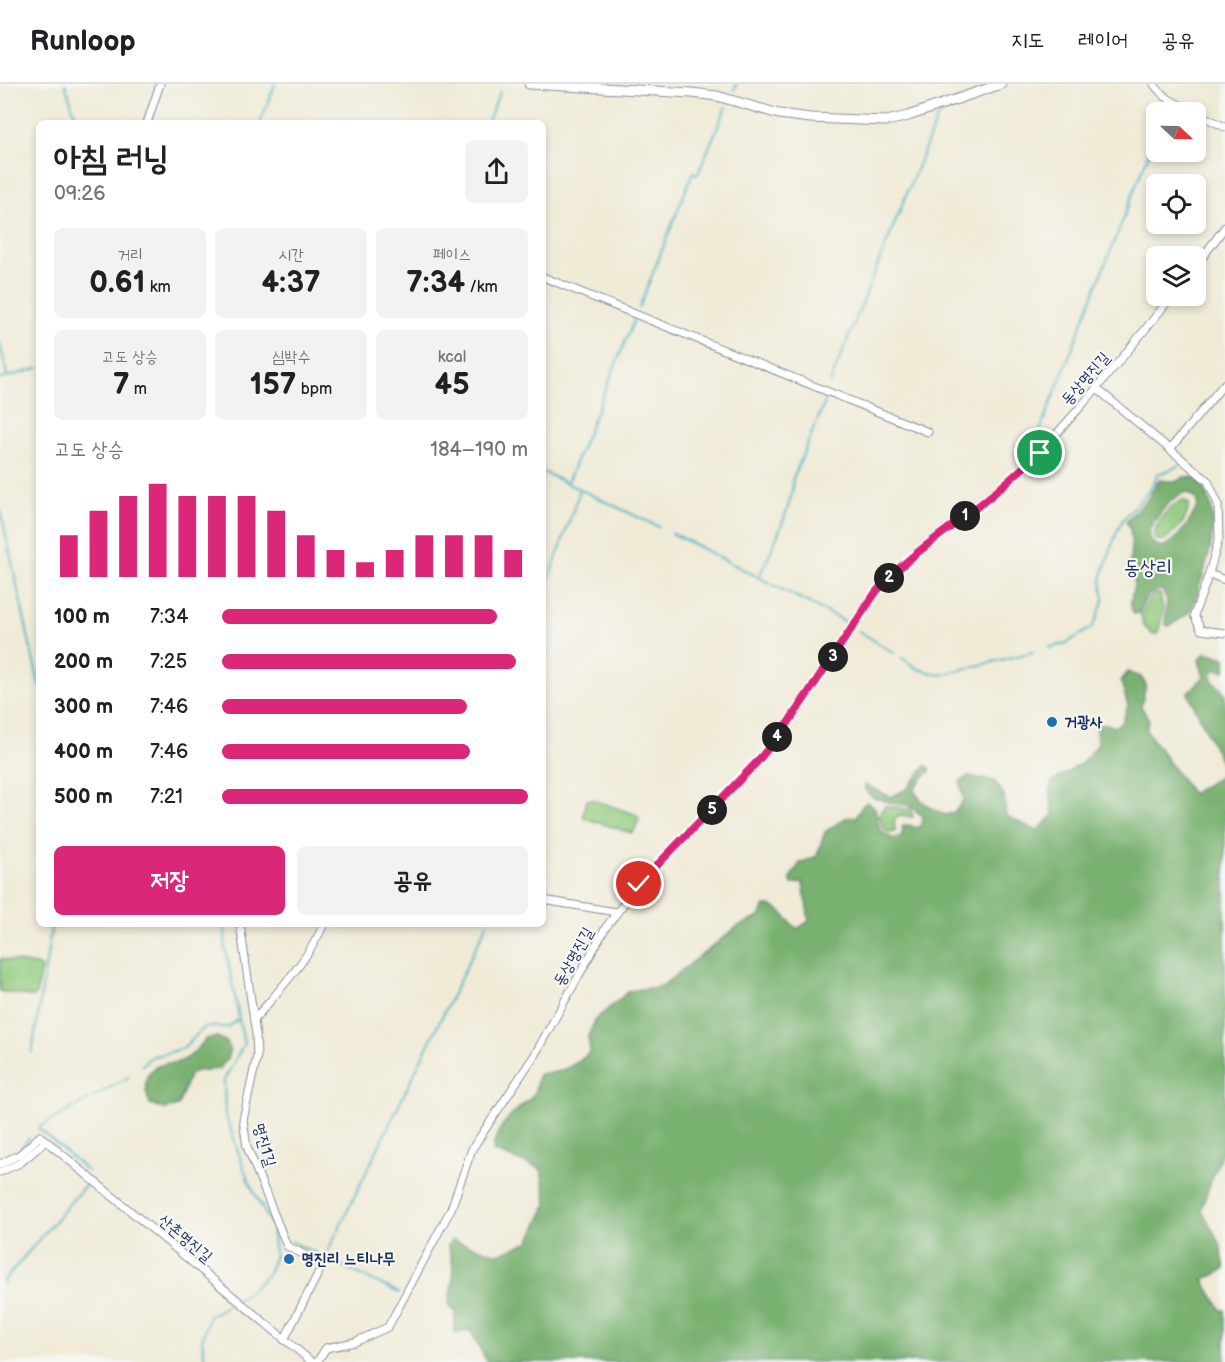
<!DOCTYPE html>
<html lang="ko">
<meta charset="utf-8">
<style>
:root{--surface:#fff;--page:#f2f2f2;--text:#202124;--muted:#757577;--line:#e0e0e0;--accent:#db2777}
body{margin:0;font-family:"Balsamiq Sans","Poor Story",sans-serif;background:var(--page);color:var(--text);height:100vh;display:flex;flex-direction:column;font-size:22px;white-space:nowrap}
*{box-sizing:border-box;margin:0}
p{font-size:20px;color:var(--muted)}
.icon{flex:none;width:33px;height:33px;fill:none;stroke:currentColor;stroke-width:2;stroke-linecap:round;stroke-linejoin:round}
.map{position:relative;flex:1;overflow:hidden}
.details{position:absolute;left:36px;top:36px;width:510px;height:807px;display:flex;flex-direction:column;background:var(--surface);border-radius:9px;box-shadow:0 3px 9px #0003}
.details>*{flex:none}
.needle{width:39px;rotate:112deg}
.fabs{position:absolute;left:1146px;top:18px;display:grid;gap:12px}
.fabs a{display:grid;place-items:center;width:60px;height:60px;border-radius:9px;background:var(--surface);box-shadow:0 3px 9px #0003;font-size:30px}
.pin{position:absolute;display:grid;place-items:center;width:51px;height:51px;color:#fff;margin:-26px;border:3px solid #fff;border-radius:50%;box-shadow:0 2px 6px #0007}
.km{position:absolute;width:30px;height:30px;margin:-15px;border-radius:50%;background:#222;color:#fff;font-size:16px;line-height:30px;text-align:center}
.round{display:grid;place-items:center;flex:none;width:63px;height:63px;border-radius:9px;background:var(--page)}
.summary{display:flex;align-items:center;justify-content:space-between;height:102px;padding:0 18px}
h1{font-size:33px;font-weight:800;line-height:45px}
.metrics{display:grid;grid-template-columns:repeat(3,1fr);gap:9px;height:102px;padding:6px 18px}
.metrics div{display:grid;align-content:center;border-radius:9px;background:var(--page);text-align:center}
.metrics b{font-size:30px;font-weight:800}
.metrics small{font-size:16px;font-weight:400}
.metrics p{font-size:16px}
.chart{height:168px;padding:12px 18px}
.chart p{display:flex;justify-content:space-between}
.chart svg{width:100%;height:108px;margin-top:6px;stroke:var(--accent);stroke-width:6}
.cta{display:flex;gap:12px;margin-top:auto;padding:12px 18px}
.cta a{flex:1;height:69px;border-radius:9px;background:var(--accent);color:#fff;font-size:24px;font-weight:800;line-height:69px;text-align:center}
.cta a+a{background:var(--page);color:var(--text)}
ul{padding:0 18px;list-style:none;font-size:20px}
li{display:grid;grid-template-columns:96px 72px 1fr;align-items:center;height:45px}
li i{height:15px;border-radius:8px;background:var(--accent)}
header{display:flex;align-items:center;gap:36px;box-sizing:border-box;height:84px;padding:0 30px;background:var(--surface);border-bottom:2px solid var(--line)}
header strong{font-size:28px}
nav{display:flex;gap:33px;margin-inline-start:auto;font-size:21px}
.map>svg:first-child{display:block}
.green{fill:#95ce81;stroke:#587e70;stroke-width:1.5}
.forest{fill:#78b16f;stroke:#4a7066;stroke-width:1.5;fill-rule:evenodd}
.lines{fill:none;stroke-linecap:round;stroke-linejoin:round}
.stream{stroke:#43b0c1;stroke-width:2}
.minor-casing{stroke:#868d9a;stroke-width:9}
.major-casing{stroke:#868d9a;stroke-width:11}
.minor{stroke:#fff;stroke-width:7}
.major{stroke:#fff;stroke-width:9}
.route-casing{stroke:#fff;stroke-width:12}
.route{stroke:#db2777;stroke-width:8}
.poi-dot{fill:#1f6fb2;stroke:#f6f6f2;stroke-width:2}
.labels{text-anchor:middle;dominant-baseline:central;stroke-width:4.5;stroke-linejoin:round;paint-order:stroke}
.street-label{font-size:16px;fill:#1b2f5e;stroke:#f6f6f2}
.poi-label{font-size:16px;font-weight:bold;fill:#1b2f5e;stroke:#f6f6f2;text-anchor:start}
.quarter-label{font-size:20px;fill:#1b2f5e;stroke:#f6f6f2}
</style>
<header>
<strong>Runloop</strong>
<nav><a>지도</a><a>레이어</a><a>공유</a></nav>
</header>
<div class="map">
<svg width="1225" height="1278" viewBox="0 0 1225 1278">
<rect width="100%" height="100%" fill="#f6f6f2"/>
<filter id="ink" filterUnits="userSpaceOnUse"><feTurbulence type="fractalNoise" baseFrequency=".0167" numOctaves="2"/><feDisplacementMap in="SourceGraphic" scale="12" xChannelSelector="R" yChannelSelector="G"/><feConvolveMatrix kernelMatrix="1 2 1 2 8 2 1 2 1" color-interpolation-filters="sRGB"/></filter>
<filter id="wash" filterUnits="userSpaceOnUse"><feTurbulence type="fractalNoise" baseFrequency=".008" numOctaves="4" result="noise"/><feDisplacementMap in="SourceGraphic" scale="24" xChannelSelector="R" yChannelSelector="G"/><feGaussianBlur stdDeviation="1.35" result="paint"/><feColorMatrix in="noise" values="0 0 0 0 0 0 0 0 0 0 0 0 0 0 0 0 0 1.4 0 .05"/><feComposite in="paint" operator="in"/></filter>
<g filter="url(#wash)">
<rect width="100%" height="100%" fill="#f0ebd7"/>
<!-- green -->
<g class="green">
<path d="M1183,416L1189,420C1188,437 1176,447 1163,457L1154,454C1155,436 1169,423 1183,416Z"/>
<path d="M1154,510H1160L1163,526L1158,550H1152L1143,541L1141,530C1147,523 1148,514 1154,510Z"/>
<path d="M591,715L637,731L639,735L634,747L631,749L585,734L583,731L587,716Z"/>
<path d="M885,722L911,726L913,733L901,731L894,735L895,747L888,748L883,744L879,730Z"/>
<path d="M0,875L36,881L41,884L36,910L33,913L0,907Z"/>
</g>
<!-- forest -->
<g class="forest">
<path d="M1184,393H1195C1224,421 1211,470 1199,503C1197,511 1194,522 1189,528C1184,534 1175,537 1170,542L1165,540L1167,516L1162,506C1146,507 1146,516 1139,529L1134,530C1127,520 1134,509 1134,498C1134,491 1130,485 1130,479C1130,464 1135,451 1126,437L1147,416L1159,396L1176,398ZM1186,408L1195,413L1198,421C1189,440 1180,454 1161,464L1151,457L1149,445C1159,430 1168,415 1186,408Z"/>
<path d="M1206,568L1225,574V587L1212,586V596L1225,609V686L1188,609L1204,593L1199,576Z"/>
<path d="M1128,588L1141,593L1146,601L1141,623L1149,635L1146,646L1192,710L1225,689V1059L1201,1125L1220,1159L1225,1185L1204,1196L1221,1226H1225V1278H487L471,1247L455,1249L454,1244L456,1227L451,1225L449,1219L454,1187L448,1161L452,1156L498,1170L529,1158L547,1120L541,1085L493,1067C494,1042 517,1026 534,1011L538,991C544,988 546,990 552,989C564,987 583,977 590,967L588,952L595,936L629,907L662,902L737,843L760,833L765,822C780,821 787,836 797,845L809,837L803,799L792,800L790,794L800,779L817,772L825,748L845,734L856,733L863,721L867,718L875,724L880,747L893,755L902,752L903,742L909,741L917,744L922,741L923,732L907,721L896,720L872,713L865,706V701L891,713L907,705L926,682L930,684V688L924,692L914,705C919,719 933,725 945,731L954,729L964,716L960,698L968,692L994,697L1004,711L1006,732L1037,747L1053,732L1050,706L1052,698L1081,680L1098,660L1096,648L1099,641L1107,640L1113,643L1122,639L1128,622L1121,597Z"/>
<path d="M217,953L227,958L230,965L227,975L219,985L196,987L189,991L178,1022L164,1025L150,1020C143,1002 142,986 164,980C168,978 173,980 178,978C190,975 198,964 206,955Z"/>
</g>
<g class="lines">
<!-- stream -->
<g class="stream">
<path d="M65,0L78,39"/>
<path d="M734,6L737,0"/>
<path d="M1166,28L1168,23"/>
<path d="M260,39L275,0"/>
<path d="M487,39L500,8"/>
<path d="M639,224L693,88L698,90L726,23"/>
<path d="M0,259L7,291"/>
<path d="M0,295L39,284"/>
<path d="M830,299L938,32L976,13"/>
<path d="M1032,367L1156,51"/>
<path d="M543,388L659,443"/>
<path d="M567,399L634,236"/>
<path d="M0,424L39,601"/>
<path d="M672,449L846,538"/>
<path d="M759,494C767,474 796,416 792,397L827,313"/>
<path d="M543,513L580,406"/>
<path d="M859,547L894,569"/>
<path d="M1049,564L1067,559L1091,544L1095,539L1104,515L1101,495L1117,447L1123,435L1149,407L1158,390L1180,382"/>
<path d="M902,574L918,585L940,591L1033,568"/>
<path d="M32,969L52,840"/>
<path d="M142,981L151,973L182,965L205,943H228L239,935"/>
<path d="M19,1067L29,1054"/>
<path d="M87,1087L38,1044L130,992"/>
<path d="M272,1143L277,1151"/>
<path d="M292,1158L399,1209"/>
<path d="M325,1173L487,840"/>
<path d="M2,1199L87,1099"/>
<path d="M205,1278L202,1256L209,1232L248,1209L267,1191L275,1172L272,1143L248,1096L225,1030L224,996L244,960L225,862V840"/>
</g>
</g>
</g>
<g filter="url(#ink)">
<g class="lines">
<defs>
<g id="minor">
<path d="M1154,0C1163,15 1180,21 1195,28"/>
<path d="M1196,29L1225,43"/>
<path d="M147,39L160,0"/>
<path d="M1196,182L1225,143"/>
<path d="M543,193L928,348"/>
<path d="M1096,304L1208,397L1218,420L1219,454L1209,490L1194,531L1201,546L1225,549"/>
<path d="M1170,365L1225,299"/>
<path d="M1209,490L1225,496"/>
<path d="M543,816L616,828"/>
<path d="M240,840L256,951L257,972L243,1036L247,1063L287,1162L323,1180L284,1256"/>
<path d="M254,936C279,906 308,876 324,840"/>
<path d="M0,1080L19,1071L40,1052L312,1278"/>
<path d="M0,1088L20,1079L46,1057"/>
<path d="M317,1278L326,1264L355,1258L388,1243L451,1125L472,1065L534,972L606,843L639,800L718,720L756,679L782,647L876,508C923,454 988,420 1039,369C1052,356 1064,341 1076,328C1109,290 1141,251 1172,212"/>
</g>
<path id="major" d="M529,0L692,9L717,12L779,30L810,34L887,37L908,32L1001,0"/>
</defs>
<!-- minor casing -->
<use href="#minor" class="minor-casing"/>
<!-- major casing -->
<use href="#major" class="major-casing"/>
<!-- minor -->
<use href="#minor" class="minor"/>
<!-- major -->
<use href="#major" class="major"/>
</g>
</g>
<g class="lines" filter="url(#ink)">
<defs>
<path id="route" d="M639,800L756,679L782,648L876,508C908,471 949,446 987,415C1005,401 1022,384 1040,369"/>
</defs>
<!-- route casing -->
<use href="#route" class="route-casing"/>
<!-- route -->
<use href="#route" class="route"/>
</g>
<!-- markers -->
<g class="poi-dot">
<circle cx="1052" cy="638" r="6"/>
<circle cx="289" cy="1175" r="6"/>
</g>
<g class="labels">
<!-- street labels -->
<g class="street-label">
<text transform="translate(1086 295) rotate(-49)">동상명진길</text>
<text transform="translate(574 873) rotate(-61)">동상명진길</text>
<text transform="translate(264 1061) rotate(74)">명진1길</text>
<text transform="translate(185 1155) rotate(40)">산촌명진길</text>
</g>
<!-- poi labels -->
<g class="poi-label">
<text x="1064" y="638">거광사</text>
<text x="301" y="1175">명진리 느티나무</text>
</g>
<!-- quarter labels -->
<g class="quarter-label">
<text x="1148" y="484">동상리</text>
</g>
</g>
</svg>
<div class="fabs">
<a><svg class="needle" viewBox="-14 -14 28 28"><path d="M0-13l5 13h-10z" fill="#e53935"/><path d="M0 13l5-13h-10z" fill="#757577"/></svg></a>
<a><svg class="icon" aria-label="locate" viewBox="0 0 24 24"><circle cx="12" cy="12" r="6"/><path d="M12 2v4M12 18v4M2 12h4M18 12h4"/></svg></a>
<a><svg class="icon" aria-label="layers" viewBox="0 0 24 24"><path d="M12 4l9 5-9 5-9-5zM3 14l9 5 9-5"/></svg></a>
</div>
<div class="pin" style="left:1040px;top:369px;background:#1e9e55"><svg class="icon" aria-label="arrive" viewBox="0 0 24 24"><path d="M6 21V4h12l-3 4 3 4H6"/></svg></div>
<div class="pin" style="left:639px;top:800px;background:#d93025"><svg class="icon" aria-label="check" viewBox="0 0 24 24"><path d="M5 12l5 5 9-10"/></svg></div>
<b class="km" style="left:965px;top:432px">1</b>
<b class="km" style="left:889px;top:494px">2</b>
<b class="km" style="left:833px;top:573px">3</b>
<b class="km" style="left:777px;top:653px">4</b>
<b class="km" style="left:712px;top:726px">5</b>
<section class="details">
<div class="summary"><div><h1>아침 러닝</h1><p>09:26</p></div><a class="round"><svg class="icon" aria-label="share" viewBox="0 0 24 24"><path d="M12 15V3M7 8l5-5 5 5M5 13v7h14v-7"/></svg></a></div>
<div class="metrics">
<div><p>거리</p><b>0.61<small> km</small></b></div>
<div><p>시간</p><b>4:37</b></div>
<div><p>페이스</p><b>7:34<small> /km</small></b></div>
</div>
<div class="metrics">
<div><p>고도 상승</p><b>7<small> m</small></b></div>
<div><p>심박수</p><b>157<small> bpm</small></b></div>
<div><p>kcal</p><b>45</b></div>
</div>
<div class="chart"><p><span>고도 상승</span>184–190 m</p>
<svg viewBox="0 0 160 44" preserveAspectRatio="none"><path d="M5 44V27M15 44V17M25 44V11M35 44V6M45 44V11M55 44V11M65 44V11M75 44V17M85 44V27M95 44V33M105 44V38M115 44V33M125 44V27M135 44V27M145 44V27M155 44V33"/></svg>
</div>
<ul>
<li><b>100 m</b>7:34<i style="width:90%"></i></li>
<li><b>200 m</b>7:25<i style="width:96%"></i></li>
<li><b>300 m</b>7:46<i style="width:80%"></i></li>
<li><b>400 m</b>7:46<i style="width:81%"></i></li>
<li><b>500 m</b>7:21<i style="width:100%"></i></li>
</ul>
<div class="cta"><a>저장</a><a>공유</a></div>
</section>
</div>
